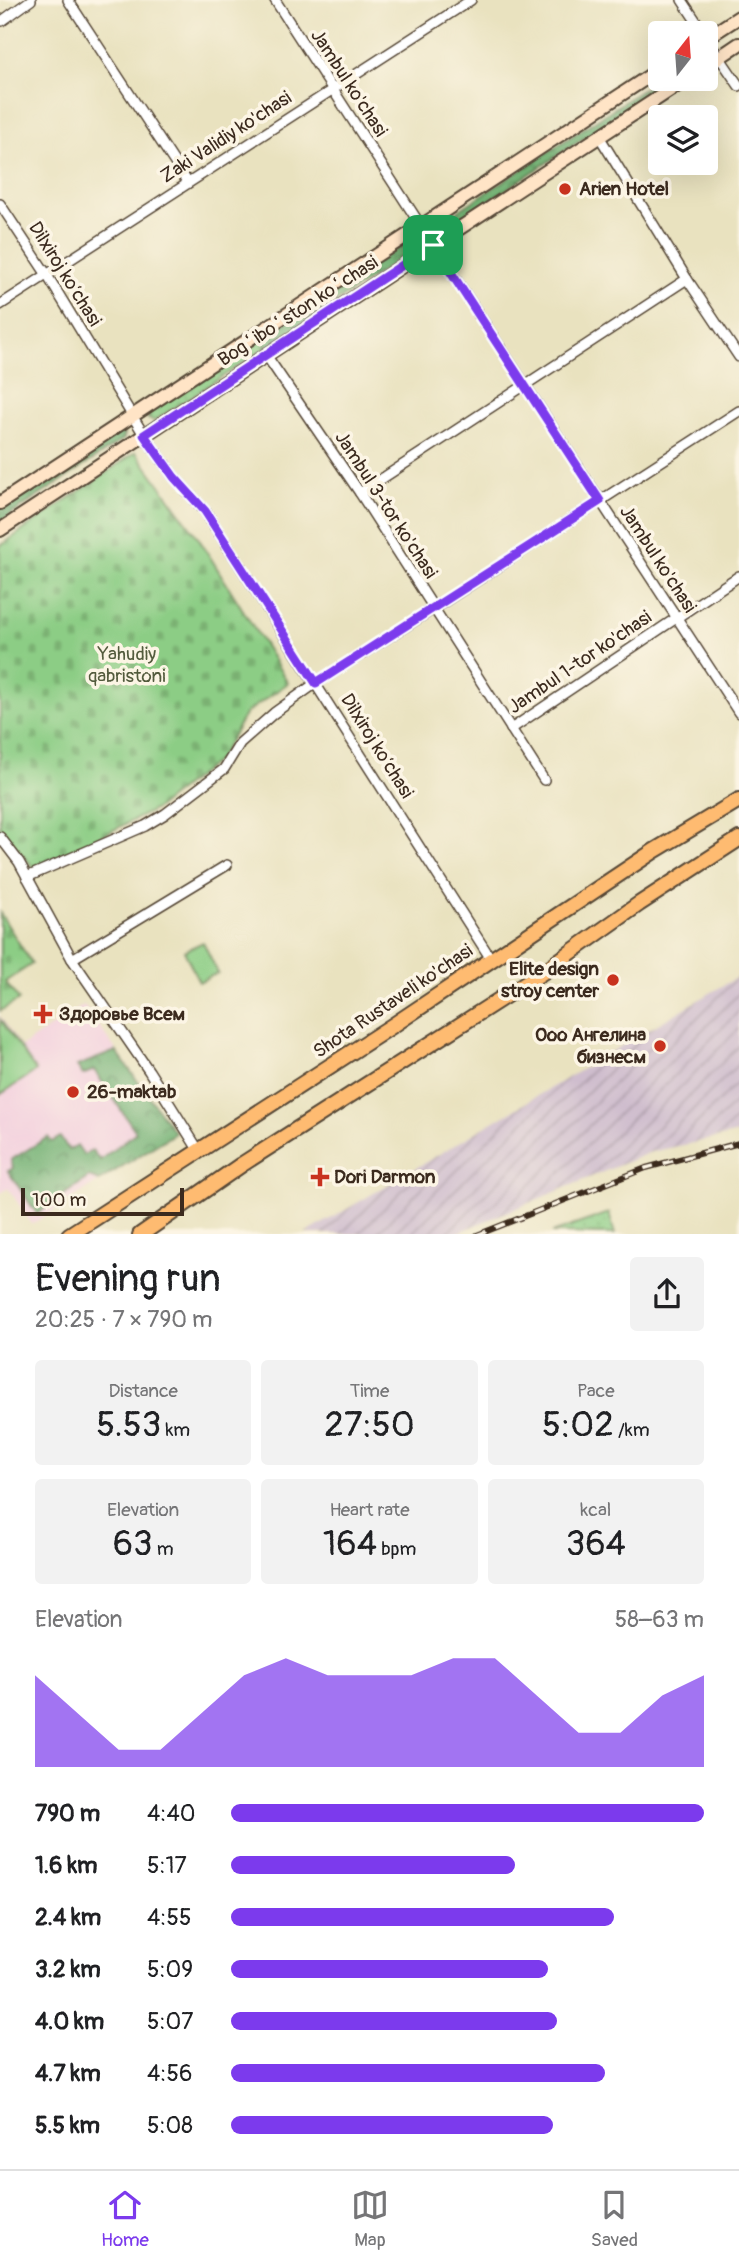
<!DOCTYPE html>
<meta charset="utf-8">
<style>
:root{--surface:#fff;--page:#f2f2f2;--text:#202124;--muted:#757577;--line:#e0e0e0;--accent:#7c3aed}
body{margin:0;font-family:Pangolin,sans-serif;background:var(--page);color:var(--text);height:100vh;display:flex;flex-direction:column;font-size:26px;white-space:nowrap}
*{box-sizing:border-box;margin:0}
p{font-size:23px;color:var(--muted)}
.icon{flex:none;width:38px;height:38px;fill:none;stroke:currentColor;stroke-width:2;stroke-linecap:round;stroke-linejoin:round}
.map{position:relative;height:1234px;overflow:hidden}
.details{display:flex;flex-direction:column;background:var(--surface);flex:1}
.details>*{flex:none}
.needle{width:46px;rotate:17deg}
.fabs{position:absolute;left:648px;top:21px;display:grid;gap:14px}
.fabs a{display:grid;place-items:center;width:70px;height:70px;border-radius:7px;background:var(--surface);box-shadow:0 7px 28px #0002;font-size:35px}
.scale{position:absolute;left:21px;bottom:18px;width:163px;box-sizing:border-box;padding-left:7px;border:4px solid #3b2a1e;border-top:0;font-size:19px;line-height:24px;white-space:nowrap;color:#3b2a1e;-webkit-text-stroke:5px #fcf5e5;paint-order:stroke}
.pin{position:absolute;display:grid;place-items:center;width:60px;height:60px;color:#fff;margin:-30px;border-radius:14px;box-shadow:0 4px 10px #0006}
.round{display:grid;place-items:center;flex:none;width:74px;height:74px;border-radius:7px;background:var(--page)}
.summary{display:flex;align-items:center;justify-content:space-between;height:119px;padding:0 35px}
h1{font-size:38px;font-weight:600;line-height:52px}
.figures{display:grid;grid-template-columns:repeat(3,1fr);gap:10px;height:119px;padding:7px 35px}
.figures div{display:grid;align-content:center;border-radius:7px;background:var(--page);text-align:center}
.figures b{font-size:35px;font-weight:600}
.figures small{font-size:19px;font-weight:400}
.figures p{font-size:19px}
.chart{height:196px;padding:14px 35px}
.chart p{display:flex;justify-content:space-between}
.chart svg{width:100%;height:126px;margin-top:7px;fill:var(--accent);opacity:.7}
ul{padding:0 35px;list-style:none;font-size:23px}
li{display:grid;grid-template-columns:112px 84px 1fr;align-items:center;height:52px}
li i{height:18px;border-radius:9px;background:var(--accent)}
.tab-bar{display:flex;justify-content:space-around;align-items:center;height:98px;border-top:2px solid var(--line);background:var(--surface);font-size:19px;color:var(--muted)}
.tab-bar a{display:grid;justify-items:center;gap:4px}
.tab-bar .active{color:var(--accent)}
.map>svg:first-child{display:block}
.built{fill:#f3cfde}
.industrial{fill:url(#industrial-furrows)}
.grass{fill:url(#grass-dots);stroke:#647c52;stroke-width:2}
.forest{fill:url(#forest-crowns);stroke:#566d48;stroke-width:2}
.cemetery{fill:url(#cemetery-stones);stroke:#647c52;stroke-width:2}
.pitch{fill:#8ccd85;stroke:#647c52;stroke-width:2}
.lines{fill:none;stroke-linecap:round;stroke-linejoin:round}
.street-casing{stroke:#554636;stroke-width:12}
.secondary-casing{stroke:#554636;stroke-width:16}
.primary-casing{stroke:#554636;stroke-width:18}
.street{stroke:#fff;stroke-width:9}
.secondary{stroke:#ffe4c6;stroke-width:12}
.primary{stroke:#febb71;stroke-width:14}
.rail-casing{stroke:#3b2a1e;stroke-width:6}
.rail{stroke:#fcf5e5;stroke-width:3.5;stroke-dasharray:10;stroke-linecap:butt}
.route-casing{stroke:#fff;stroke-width:14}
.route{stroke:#7c3aed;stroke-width:9}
.poi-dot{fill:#c8321e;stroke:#fcf5e5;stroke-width:2.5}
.labels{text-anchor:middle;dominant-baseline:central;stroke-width:7;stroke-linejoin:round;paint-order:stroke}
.street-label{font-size:19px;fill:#3b2a1e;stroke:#fcf5e5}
.poi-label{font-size:19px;font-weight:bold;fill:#3b2a1e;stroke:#fcf5e5;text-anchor:start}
.park-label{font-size:19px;fill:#535b3d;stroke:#fcf5e5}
</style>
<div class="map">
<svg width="739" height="1235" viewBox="0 0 739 1235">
<defs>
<pattern id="industrial-furrows" width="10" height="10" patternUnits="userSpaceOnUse" patternTransform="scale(1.75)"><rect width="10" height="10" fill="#cfbdce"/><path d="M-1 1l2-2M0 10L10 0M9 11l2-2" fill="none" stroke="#a99aa7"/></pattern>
<pattern id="grass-dots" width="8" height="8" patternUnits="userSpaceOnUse" patternTransform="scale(1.75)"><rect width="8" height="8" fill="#8ccd85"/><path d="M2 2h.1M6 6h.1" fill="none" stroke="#7ab072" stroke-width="1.8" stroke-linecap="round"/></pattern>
<pattern id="forest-crowns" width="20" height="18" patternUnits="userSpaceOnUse" patternTransform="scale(1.75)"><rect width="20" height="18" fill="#71b072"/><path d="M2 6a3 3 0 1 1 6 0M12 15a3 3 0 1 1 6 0" fill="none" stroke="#5e8f5d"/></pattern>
<pattern id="cemetery-stones" width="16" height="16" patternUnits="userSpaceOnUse" patternTransform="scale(1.75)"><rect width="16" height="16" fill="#8ccd85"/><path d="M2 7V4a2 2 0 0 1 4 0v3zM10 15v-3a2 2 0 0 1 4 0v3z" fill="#7ab072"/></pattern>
</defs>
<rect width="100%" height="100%" fill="#fcf5e5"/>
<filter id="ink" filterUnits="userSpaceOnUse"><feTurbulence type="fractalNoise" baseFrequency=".0143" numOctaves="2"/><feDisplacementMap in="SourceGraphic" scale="14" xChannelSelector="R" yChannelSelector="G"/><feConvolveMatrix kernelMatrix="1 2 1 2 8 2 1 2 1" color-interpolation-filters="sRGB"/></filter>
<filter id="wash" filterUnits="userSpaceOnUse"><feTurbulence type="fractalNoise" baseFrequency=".00686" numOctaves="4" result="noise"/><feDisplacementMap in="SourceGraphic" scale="28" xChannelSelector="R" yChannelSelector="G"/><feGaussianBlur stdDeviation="1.57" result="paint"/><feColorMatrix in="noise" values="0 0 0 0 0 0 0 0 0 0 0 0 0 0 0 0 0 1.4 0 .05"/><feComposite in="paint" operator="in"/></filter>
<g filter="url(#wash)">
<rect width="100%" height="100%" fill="#e9e2bf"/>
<!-- built -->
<path class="built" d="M84,1005L175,1133L32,1224L8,1188L0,1194V1016L21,1047Z"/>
<!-- industrial -->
<path class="industrial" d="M739,976V1133L651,1152L454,1234H305Z"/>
<!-- grass -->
<g class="grass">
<path d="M266,335L265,349L154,421L148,419V412Z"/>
<path d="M609,1213L615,1234L552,1233Z"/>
</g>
<!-- forest -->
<g class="forest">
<path d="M660,78L674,79L443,231L438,229V224Z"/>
<path d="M413,239L419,240V247L265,349L266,335Z"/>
<path d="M117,431L124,434V439L0,522V508Z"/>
<path d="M116,1051L175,1133L99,1181L89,1177L37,1214L8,1171L13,1168L11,1160L48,1137L52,1142L60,1137L69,1150L77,1145L84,1155L92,1150L100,1160L136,1132L94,1070L83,1075L77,1066Z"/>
</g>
<!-- cemetery -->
<g class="cemetery">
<path d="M136,452L199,539L288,683L246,713L219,759L156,809L35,869L0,830V546Z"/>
<path d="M0,913L32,964L5,982L19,1000L0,1011Z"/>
</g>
<!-- pitch -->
<g class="pitch">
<path d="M203,942L218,973L199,982L184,951Z"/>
<path d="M0,1019L36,1071L0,1095Z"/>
</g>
</g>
<g filter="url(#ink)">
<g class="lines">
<defs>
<g id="street">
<path d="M68,0L188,183"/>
<path d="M275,0L421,226L739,713"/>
<path d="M682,0L704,33"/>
<path d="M2,21L31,0"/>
<path d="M705,36L739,86"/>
<path d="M599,136L687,279L739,357"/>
<path d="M0,204L47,275L144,435L174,477L205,511L491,959"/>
<path d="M0,305L471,0"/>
<path d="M266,355L360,493L544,780"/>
<path d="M360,493L687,279"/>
<path d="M511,729L739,576"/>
<path d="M0,837L19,862L72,959L149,1071L199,1151"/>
<path d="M27,877L145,826L165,814L224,769L240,743L274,713L316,683L433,609L739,411"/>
<path d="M72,959L227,865"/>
</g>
<g id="secondary">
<path d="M705,39L739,17"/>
<path d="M705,67L739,44"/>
<path d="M0,503L660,69"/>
<path d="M0,530L687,79"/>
</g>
<g id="primary">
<path d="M69,1235L395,1024L654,851L739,800"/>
<path d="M140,1235L241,1165L546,970L639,904L739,839"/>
</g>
</defs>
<!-- street casing -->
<use href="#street" class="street-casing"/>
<!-- secondary casing -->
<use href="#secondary" class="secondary-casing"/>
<!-- primary casing -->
<use href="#primary" class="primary-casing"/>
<!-- street -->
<use href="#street" class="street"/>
<!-- secondary -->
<use href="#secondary" class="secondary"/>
<!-- primary -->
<use href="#primary" class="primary"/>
<defs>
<path id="rail" d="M477,1235L646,1168L739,1143"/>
</defs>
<!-- rail casing -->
<use href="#rail" class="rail-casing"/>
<!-- rail -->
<use href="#rail" class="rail"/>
</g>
</g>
<g class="lines" filter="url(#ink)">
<defs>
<path id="route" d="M433,245L600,501L316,683L205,511L174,477L144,435Z"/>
</defs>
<!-- route casing -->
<use href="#route" class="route-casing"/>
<!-- route -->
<use href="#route" class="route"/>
</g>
<!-- markers -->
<g class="poi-dot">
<circle cx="565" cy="189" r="7"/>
<circle cx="613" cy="980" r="7"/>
<path d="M39.5 1003.5h7v7h7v7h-7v7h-7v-7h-7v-7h7z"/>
<circle cx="660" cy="1046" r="7"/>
<circle cx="73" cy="1092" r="7"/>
<path d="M316.5 1166.5h7v7h7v7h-7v7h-7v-7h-7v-7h7z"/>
</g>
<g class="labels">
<!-- street labels -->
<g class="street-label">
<text transform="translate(349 83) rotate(57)">Jambul ko'chasi</text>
<text transform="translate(226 137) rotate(-33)">Zaki Validiy ko'chasi</text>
<text transform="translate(65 274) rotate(58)">Dilxiroj ko‘chasi</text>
<text transform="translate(298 311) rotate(-33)">Bogʻiboʻston koʻchasi</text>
<text transform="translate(386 505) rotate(57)">Jambul 3-tor ko'chasi</text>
<text transform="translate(658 559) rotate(57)">Jambul ko'chasi</text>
<text transform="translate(580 662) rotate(-34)">Jambul 1-tor ko'chasi</text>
<text transform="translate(377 746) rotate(58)">Dilxiroj ko‘chasi</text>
<text transform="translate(393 1001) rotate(-34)">Shota Rustaveli ko'chasi</text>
</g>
<!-- poi labels -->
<g class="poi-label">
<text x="579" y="189">Arien Hotel</text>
<text x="599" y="969" text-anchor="end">Elite design<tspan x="599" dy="22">stroy center</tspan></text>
<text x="59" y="1014">Здоровье Всем</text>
<text x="646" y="1035" text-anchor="end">Ооо Ангелина<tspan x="646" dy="22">бизнесм</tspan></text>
<text x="87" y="1092">26-maktab</text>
<text x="334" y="1177">Dori Darmon</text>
</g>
<!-- park labels -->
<g class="park-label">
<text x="127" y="654">Yahudiy<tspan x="127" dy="22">qabristoni</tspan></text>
</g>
</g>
</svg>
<div class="fabs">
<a><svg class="needle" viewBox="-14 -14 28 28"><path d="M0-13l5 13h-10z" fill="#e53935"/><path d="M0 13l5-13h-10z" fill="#757577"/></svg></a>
<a><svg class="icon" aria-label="layers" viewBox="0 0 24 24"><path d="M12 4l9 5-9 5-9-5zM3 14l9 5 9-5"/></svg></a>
</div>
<div class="scale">100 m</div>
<div class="pin" style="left:433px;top:245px;background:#1e9e55"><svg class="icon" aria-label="arrive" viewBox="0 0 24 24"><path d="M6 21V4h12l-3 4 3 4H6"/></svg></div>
</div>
<section class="details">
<div class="summary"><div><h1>Evening run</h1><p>20:25 · 7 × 790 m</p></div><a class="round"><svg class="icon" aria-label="share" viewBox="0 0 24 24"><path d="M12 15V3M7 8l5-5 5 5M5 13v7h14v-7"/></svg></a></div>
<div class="figures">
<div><p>Distance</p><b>5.53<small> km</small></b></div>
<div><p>Time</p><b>27:50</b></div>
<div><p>Pace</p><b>5:02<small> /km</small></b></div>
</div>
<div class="figures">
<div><p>Elevation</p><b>63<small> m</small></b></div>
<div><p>Heart rate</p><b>164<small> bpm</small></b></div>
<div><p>kcal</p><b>364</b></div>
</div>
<div class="chart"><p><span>Elevation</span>58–63 m</p>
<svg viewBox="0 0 160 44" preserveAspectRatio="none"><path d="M0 44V12L10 25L20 38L30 38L40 25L50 12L60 6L70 12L80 12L90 12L100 6L110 6L120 19L130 32L140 32L150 19L160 12V44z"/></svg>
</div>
<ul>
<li><b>790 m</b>4:40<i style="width:100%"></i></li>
<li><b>1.6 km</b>5:17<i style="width:60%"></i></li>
<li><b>2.4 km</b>4:55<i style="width:81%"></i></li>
<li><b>3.2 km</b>5:09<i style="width:67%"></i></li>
<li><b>4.0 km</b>5:07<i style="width:69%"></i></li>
<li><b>4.7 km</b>4:56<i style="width:79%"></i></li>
<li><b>5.5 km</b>5:08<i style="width:68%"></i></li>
</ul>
</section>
<nav class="tab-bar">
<a class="active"><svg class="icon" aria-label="home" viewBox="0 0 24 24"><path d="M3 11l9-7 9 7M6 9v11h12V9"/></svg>Home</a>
<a><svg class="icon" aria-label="map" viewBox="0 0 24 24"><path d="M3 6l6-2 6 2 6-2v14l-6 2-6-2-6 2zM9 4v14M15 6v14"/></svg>Map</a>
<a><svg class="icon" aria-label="saved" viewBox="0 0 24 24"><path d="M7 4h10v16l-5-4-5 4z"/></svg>Saved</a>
</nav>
